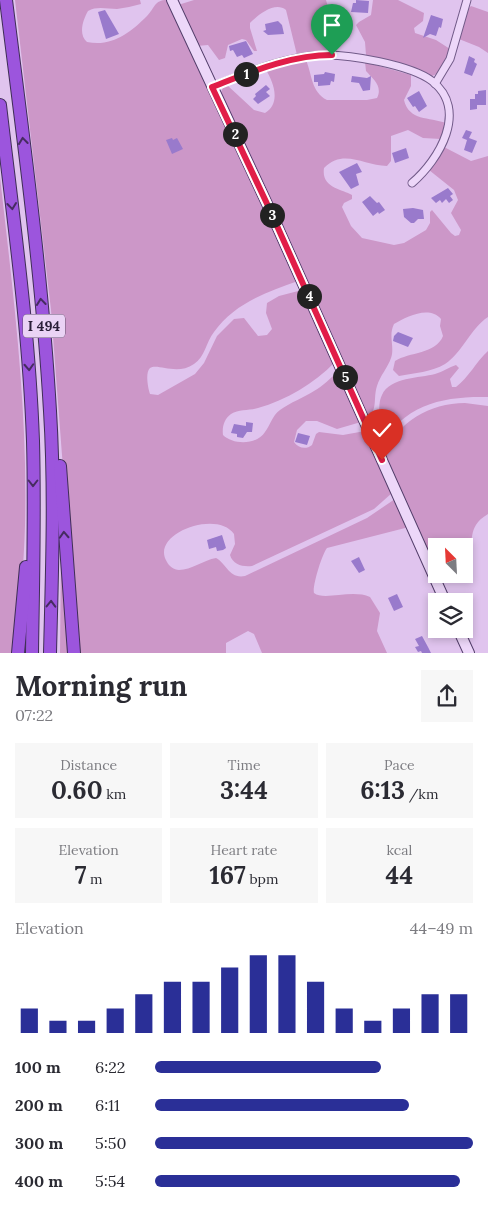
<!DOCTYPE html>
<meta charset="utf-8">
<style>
:root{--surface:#fff;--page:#f7f7f7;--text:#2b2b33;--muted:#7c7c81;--accent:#2a2f97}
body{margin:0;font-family:Lora,serif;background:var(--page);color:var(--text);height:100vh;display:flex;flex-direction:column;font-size:19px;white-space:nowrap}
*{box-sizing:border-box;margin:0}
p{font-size:16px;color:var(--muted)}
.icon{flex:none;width:28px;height:28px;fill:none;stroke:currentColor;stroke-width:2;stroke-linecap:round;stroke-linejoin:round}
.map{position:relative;height:653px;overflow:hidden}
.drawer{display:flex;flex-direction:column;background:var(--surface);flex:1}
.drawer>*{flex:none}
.needle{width:32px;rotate:336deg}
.fabs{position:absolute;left:428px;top:538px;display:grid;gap:10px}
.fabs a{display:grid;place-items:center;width:45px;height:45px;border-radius:0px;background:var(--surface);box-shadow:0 2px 8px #0003;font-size:25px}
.pin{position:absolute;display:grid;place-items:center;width:42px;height:42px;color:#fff;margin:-51px -21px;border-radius:50% 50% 50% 0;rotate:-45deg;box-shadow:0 0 5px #0007}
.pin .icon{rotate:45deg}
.km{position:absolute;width:25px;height:25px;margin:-12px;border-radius:50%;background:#222;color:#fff;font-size:14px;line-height:25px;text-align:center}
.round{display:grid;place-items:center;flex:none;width:52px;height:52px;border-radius:0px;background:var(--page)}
.overview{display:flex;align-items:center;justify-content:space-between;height:85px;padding:0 15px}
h1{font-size:28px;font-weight:800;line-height:38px}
.stats{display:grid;grid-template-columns:repeat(3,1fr);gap:8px;height:85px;padding:5px 15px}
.stats div{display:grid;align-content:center;border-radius:0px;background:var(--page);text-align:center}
.stats b{font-size:25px;font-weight:800}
.stats small{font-size:14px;font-weight:400}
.stats p{font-size:14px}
.chart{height:140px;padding:10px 15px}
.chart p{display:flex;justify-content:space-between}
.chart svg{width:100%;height:90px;margin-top:5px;stroke:var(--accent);stroke-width:6}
ul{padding:0 15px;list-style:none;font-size:16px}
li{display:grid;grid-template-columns:80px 60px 1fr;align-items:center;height:38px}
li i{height:12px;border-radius:6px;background:var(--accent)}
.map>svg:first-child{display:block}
.green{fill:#cc97c8}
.building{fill:#997acc}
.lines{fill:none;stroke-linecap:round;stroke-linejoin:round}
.street-casing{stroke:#715a88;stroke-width:9}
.secondary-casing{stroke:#523d6a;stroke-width:12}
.highway-casing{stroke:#3f2e56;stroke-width:14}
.street{stroke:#edd7f9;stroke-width:7}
.secondary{stroke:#edd7f9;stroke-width:10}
.highway{stroke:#9c55dd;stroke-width:12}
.oneway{stroke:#462c61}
.route-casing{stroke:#fff;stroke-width:10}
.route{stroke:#e11d48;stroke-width:6}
.labels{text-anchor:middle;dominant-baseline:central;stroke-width:4;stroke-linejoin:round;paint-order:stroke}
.shield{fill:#ead3f5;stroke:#645471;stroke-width:1}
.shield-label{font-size:14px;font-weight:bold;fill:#2a1e38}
</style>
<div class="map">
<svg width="488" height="653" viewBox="0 0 488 653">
<rect width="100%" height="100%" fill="#e0c4ee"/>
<!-- green -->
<g class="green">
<path d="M15,0H140L141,4C133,6 125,8 117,9C107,9 97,6 88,11C83,20 78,34 87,42C112,47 130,33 147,16C155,8 154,0 167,0L298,281C266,292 234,304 214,332C206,342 205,357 194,364C177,376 158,363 150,368C145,373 148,388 150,394L158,395L195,374L204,363L217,336L234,319L244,318L258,336L267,335L272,329L266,313L267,303L279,296L302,290L335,362C314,384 286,400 258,408C249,411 239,409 231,414C224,419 222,427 223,435C233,445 257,445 265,432C271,424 272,416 280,410C291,402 303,398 314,391C323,386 331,378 338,371L361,422L337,429L317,421H306L297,430L294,442C298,448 306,450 312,445L316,434L319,432L343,435L365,431L392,493L374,509L252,566C243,567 233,565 230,555L235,544L234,534C217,509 149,534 167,562C169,566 174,570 179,570C191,570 204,560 216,558C227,564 229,579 245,576L367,518L395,499L409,527L327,548C322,554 312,587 314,593C324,601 352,589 370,597L380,613L377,631L387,653H262L254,634L248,631L226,643V653H77L51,310Z"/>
<path d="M194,0H326L331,18L332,52L297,55L286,10C275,1 258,15 250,23V28L257,51H254L246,40L242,39L228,45L225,58L219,60L208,45L197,46L178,5Z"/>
<path d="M373,0H398L424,13L423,21L414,28L415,33L436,40L450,49L439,73L432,76L366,55L365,42L356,25L359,22L371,15Z"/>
<path d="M471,6L488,12V53L479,47L459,39L467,10Z"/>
<path d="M306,60C312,74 311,92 327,100H367L377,98C383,86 373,79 366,71L365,62L411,75V86L404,100C409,121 429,117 446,123L441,139L423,138L408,130L391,136V161L387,166C364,166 344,148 324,168C321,188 342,189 352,195V199L344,203L342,207L351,226L362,238L394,245L404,243L426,230L430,223V212L432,210L451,233L455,236L459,235L461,230L451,213L458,200L454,190L429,170L444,147L471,161L488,156V317C470,329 463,352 445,364C432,372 414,373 399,376L393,370L395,361C409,352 436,354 443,336L440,326L441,319C429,305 406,317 394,324C388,336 395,347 391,358C388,367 380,376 377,386C373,398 378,409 368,418L221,93L223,87L227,85L254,110L265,113C281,103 274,83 266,70Z"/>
<path d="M0,177C13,292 28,408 25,525C24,567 19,610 16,653H0Z"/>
<path d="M488,351V397C443,396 404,404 380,447L371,427C384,417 376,407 382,395C390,377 420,378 435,374C443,372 449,367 456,365L459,368L450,379L452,387H456C469,377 476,362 488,351Z"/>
<path d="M465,403L488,406V514C464,528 478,544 464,552V546H436V556L429,557L383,454C399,422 429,403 465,403Z"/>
<path d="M61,550L71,653H60Z"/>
</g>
<!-- building -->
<g class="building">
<path d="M356,0L369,1L368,13L351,12L353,3H356Z"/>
<path d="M105,10L119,34L106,39L98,12Z"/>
<path d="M431,15L443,19L441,28L439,27L436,36L430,34L423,38Z"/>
<path d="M278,21L282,25L284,34L268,35L263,31L266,30L265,24Z"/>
<path d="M246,41L253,54L244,58L242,55L237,57L233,50L230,51L229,46Z"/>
<path d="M469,56L475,59L474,62L477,64L472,76L464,73Z"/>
<path d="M325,72L335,74L334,82L331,81L330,85L318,86V82H314V75L324,74Z"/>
<path d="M352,76L367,78L371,76L370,90L363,91L359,83L351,82Z"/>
<path d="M266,85L270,89L266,92L270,96L258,104L253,99L256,96L255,94Z"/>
<path d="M486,90V105H477V109L470,110V99H475V94H478V91Z"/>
<path d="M419,91L427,106L419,112L415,106L413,107L407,98Z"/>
<path d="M466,130L472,132L469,138L477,141L472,153L464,150L467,140L462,138Z"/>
<path d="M172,138L173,140L177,138L183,149L172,154L166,140Z"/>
<path d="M406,148L409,158L395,163L392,153Z"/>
<path d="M357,163L362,172L356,174L359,185L351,189L339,172Z"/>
<path d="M448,188L453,194L450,196L453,200L449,203L446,199L442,203L440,200L436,203L431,198Z"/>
<path d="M370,196L377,203L379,202L385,210L379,214L378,212L373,216L362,202Z"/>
<path d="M413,208L423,210L424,219H418L414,223H411L404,217L403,209Z"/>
<path d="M398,332L413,338L408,347L393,341L394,336Z"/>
<path d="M246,422L253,423L252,432H247L243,438L237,437V434L231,433L234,424L246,426Z"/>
<path d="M298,433L310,436L307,445L295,442Z"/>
<path d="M222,535L226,548L223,550L217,551L216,547L209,549L207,540Z"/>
<path d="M359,557L365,570L359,573L351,561Z"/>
<path d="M397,594L403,607L394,611L388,598Z"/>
<path d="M422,636L428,647L431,653H422L421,651L418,652L415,647L419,646L415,639Z"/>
</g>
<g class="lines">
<defs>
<g id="street">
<path d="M435,84L450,59L467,0"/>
<path d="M212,87C247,73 283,57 322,55C349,54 411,65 432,81C469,110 439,160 412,183"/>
</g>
<g id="secondary">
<path d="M172,0L269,208L445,601"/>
<path d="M458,629L469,653"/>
</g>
<g id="highway">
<path d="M6,0C23,137 42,273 50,411C55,491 52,572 50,653"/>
<path d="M0,105C13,217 29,328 33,441C35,511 33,582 32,653"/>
<path d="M60,466L74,653"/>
<path d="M18,653L26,567"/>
</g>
</defs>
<!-- street casing -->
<use href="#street" class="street-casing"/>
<!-- secondary casing -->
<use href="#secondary" class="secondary-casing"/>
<!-- highway casing -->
<use href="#highway" class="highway-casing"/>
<!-- street -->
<use href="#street" class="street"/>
<!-- secondary -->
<use href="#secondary" class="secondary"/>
<!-- highway -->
<use href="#highway" class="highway"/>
</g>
<!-- one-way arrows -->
<defs><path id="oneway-chevron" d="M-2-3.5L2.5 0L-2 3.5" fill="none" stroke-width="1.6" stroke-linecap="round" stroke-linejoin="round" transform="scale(1.25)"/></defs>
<g class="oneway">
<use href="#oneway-chevron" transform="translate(23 141) rotate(-97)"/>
<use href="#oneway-chevron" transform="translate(12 206) rotate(83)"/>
<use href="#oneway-chevron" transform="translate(41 302) rotate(-96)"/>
<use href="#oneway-chevron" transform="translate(29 367) rotate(87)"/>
<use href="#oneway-chevron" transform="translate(33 483) rotate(90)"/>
<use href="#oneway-chevron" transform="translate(64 535) rotate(-93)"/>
<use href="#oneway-chevron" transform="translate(51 604) rotate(-89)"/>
</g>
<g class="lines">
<defs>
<path id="route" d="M332,55C290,55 251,72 212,87L269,208L382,460"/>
</defs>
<!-- route casing -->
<use href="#route" class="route-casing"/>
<!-- route -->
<use href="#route" class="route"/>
</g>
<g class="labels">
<!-- shield labels -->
<rect class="shield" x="23" y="314.5" width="42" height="23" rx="4"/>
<g class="shield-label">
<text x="44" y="326">I 494</text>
</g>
</g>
</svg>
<div class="fabs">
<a><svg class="needle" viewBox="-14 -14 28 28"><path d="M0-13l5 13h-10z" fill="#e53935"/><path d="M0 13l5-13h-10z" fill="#7c7c81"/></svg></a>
<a><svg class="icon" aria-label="layers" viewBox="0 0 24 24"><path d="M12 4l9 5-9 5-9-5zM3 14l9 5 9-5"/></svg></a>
</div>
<div class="pin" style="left:332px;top:55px;background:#1e9e55"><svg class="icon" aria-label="arrive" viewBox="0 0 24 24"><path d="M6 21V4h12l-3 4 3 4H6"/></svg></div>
<div class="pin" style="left:382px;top:460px;background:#d93025"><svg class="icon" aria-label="check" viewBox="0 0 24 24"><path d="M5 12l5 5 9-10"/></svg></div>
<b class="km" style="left:246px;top:74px">1</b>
<b class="km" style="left:235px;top:134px">2</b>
<b class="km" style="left:272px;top:215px">3</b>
<b class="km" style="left:309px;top:296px">4</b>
<b class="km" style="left:345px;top:377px">5</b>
</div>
<section class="drawer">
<div class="overview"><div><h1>Morning run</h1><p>07:22</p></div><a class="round"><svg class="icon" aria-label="share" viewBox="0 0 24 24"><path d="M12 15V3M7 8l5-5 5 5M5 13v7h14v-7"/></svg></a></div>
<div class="stats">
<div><p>Distance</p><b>0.60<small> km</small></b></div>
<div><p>Time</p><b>3:44</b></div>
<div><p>Pace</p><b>6:13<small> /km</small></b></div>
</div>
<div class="stats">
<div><p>Elevation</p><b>7<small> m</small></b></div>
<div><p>Heart rate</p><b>167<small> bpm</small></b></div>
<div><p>kcal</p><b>44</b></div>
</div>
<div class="chart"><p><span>Elevation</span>44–49 m</p>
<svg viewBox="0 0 160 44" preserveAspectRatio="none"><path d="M5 44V32M15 44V38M25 44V38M35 44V32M45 44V25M55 44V19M65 44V19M75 44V12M85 44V6M95 44V6M105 44V19M115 44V32M125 44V38M135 44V32M145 44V25M155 44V25"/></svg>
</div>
<ul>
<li><b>100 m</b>6:22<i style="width:71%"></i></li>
<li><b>200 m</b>6:11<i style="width:80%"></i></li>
<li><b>300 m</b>5:50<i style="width:100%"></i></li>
<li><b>400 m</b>5:54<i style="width:96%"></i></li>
</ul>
</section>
